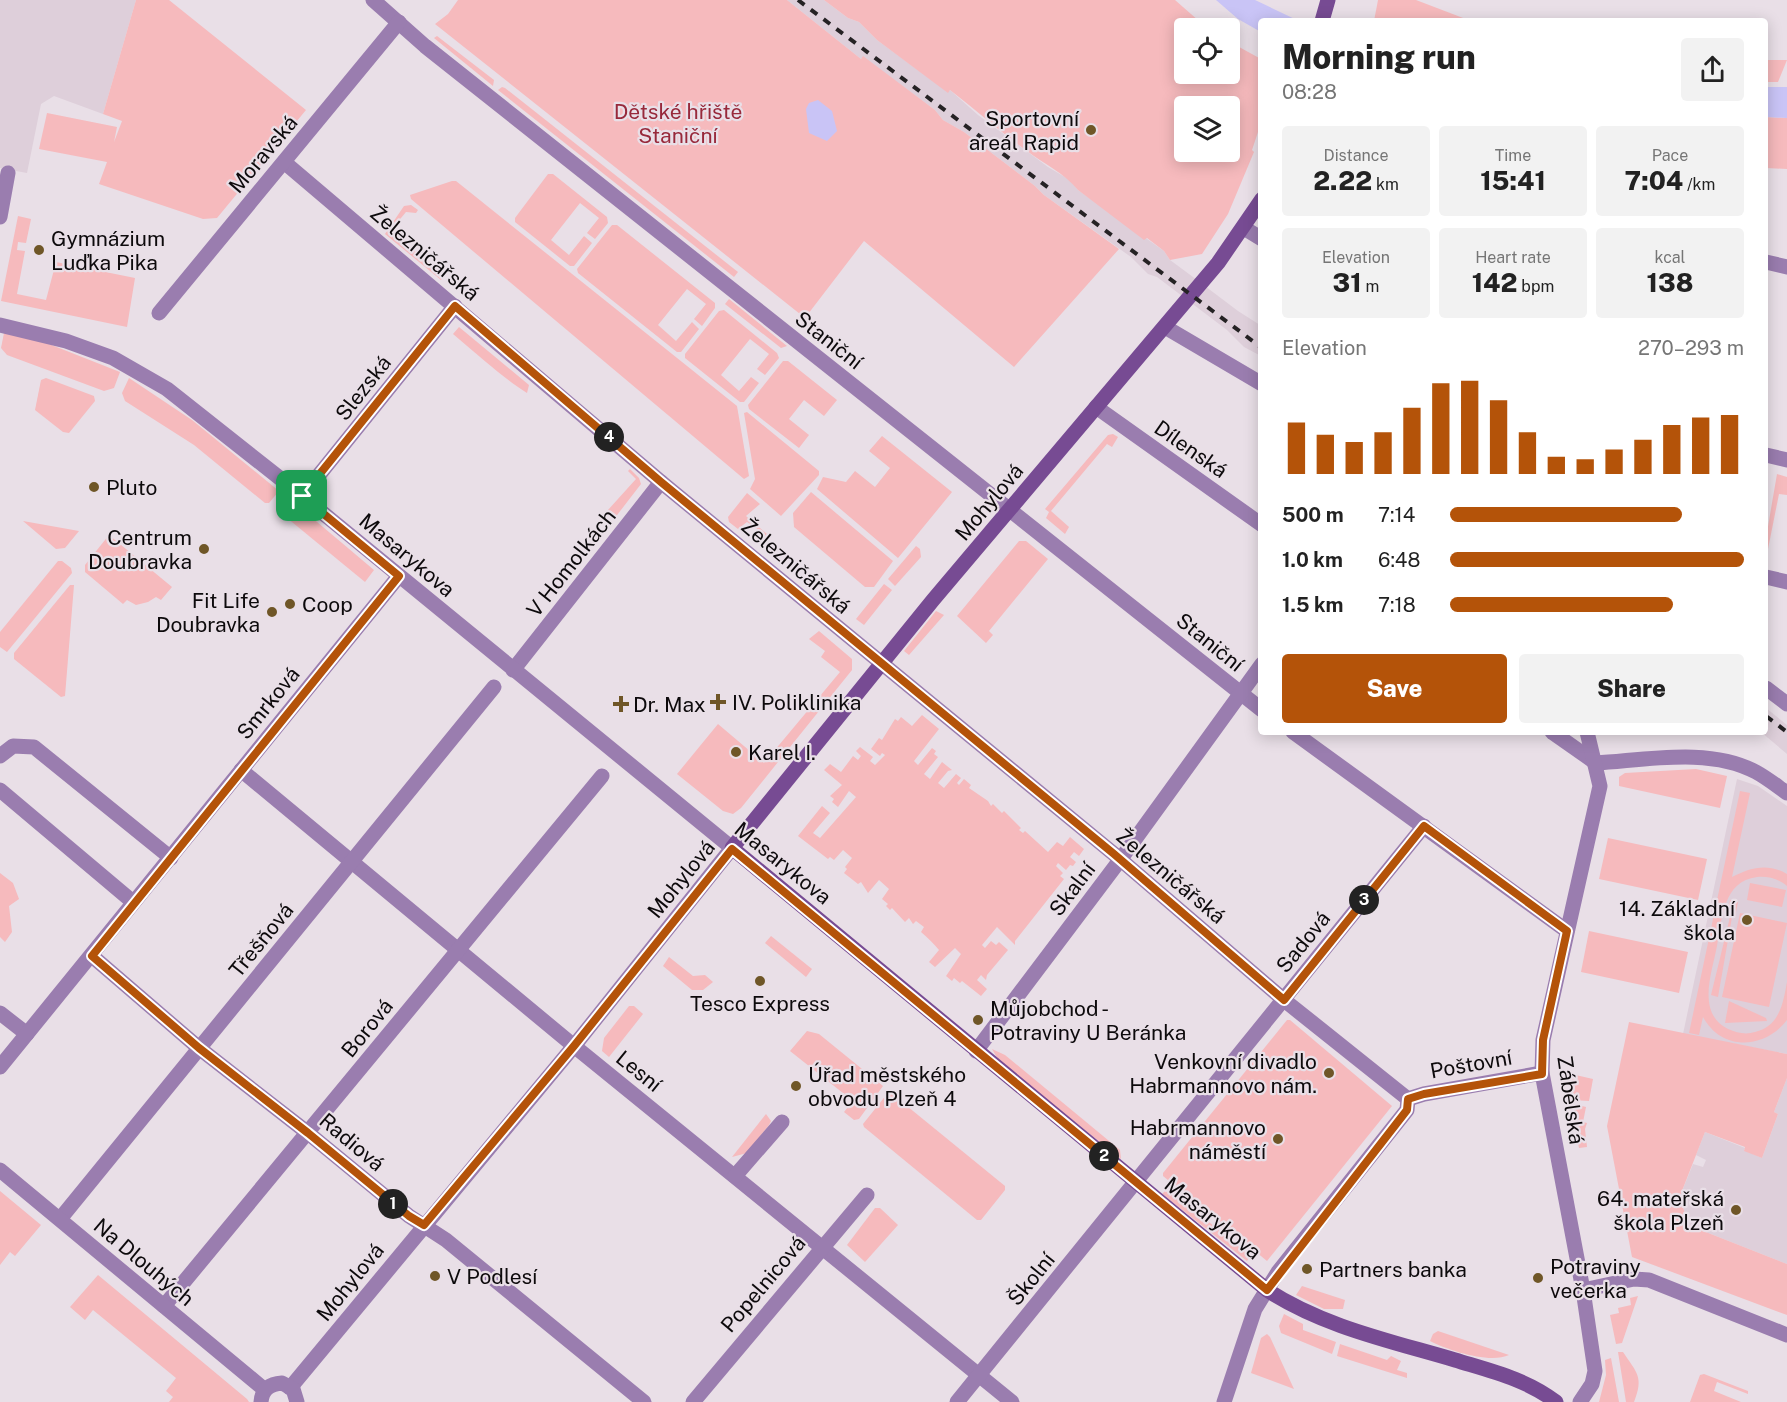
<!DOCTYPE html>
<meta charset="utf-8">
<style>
:root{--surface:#fff;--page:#f2f2f2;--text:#222;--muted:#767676;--accent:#b45309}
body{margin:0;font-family:"Public Sans",sans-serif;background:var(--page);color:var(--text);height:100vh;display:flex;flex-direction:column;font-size:22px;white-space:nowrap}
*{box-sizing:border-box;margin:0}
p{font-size:20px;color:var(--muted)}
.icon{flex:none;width:33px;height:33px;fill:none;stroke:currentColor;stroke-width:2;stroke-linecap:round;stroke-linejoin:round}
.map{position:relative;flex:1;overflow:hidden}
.panel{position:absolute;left:1258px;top:18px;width:510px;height:717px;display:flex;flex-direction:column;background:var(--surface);border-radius:6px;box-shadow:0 3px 15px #0003}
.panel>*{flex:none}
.buttons{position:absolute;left:1174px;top:18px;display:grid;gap:12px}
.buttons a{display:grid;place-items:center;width:66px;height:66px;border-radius:6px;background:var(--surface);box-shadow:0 3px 15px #0003;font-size:30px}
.pin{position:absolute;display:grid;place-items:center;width:51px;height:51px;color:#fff;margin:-26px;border-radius:12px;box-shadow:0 3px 9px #0006}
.km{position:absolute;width:30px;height:30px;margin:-15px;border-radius:50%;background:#222;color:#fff;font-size:16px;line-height:30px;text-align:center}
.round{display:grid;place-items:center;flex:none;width:63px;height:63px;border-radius:6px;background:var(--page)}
.overview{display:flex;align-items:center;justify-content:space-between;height:102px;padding:0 24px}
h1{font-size:33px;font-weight:800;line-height:45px}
.metrics{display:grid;grid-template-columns:repeat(3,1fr);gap:9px;height:102px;padding:6px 24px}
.metrics div{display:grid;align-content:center;border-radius:6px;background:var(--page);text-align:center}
.metrics b{font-size:26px;font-weight:800}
.metrics small{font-size:16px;font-weight:400}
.metrics p{font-size:16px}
.chart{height:168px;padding:12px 24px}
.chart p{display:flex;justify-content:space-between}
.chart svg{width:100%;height:108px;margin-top:6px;stroke:var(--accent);stroke-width:6}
.action{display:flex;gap:12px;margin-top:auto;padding:12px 24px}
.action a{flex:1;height:69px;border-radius:6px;background:var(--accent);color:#fff;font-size:24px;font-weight:800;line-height:69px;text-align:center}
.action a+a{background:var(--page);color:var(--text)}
ul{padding:0 24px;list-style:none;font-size:20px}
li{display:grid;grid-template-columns:96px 72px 1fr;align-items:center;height:45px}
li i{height:15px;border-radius:8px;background:var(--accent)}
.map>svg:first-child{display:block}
.built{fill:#decfda}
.green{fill:#f6babd;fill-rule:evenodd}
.water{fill:#c9c4f6}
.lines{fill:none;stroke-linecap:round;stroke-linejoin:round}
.minor{stroke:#9a7daf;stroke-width:15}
.tertiary{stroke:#9a7daf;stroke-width:15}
.secondary{stroke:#774b93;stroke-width:15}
.rail{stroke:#252224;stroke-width:4;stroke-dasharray:8 8;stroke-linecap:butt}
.route-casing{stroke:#fff;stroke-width:12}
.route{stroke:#b45309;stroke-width:8}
.poi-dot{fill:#6f5627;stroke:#e9dfe7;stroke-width:2}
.labels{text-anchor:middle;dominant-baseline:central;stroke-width:4.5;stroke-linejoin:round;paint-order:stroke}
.park-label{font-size:21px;fill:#98293b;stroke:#e9dfe7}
.poi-label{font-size:21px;fill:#0d0a0c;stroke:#e9dfe7;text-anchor:start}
.street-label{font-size:21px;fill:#0d0a0c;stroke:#e9dfe7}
</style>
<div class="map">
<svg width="1787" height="1402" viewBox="0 0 1787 1402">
<rect width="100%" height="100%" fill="#e9dfe7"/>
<!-- built -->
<g class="built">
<path d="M0,0H136L103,114L54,96L41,104L27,173L0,168Z"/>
<path d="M787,0H824L848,18L859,22L877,40L948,92L950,90L978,115L1048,167L1070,180L1078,190L1164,251L1170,260L1189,274L1238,311L1260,325L1261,356L1244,347L1227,330L1157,277L1148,274L1131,257L1044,195L1035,186L964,132L943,120L935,110L863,57L861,59Z"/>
<path d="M1766,708L1787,725V754L1761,732H1766Z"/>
<path d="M1737,779L1758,786L1787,806V1054L1683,1034Z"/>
<path d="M1787,1078V1264L1688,1225L1680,1196L1693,1164L1703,1167L1706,1160L1696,1155L1705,1132L1745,1148L1744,1150L1762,1158L1778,1114L1774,1112Z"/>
</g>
<!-- green -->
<g class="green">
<path d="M136,0H169L306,110L217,218L203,219L99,184L107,162L39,149L47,113L117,127L114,142L122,121L103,114Z"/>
<path d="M458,0H787L861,59L863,56L935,110L943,120L964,132L1035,186L1044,195L1119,249L1014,367L864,241L805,318L435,24L448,14Z"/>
<path d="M824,0H1175L1207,28H1185V74H1230V42L1261,59V123L1252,150L1254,152L1228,214L1202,254L1170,260L1164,251L1147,238L1144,240L1078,190C1064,173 1044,164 1027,151C1000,132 976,110 950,90L948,93L877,40L859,22L848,18ZM1185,106H1230V152H1185Z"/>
<path d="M1378,0H1416L1471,21H1374Z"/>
<path d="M437,36L494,80L493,86L434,38Z"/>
<path d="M1766,60H1787L1778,82H1766Z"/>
<path d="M502,87L505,88L738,272L734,277L498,90Z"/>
<path d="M1766,117L1787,118V169L1766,168Z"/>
<path d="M548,174H553L607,217L608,223L595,239L587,233L599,218L580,203L551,240L569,255L584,236L592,243L574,266H570L515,222V218Z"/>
<path d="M452,181H456L737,406L749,476L744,479L411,199L410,195Z"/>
<path d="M411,205L418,210L416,213L406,212L391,230L444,277L441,280L385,234L404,206Z"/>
<path d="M18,216L31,219L26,243L18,242L17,250L25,251L17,294L46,300L56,262L135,278L127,327L1,301Z"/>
<path d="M612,225H617L715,303V308L702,326L694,319L706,304L687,289L658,325L676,341L692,322L699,329L681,352H677L578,273L577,269Z"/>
<path d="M729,299L787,346L781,348L725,304Z"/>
<path d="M724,310L777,353L779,358L765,375L757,369L769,354L750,339L721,375L739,391L751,377L759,383L744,402H740L685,358V354L719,311Z"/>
<path d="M459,327L529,385L527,393C502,377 484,360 453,334Z"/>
<path d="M4,333L44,342L120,372L114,388L104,391L7,355L1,348Z"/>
<path d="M783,361H788L837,400L824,416L804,400L789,419L809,435L799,448L749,409L748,405Z"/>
<path d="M46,378L94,396L95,401L69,433L63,432L35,410L41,380Z"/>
<path d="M129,378L192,420L279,491L269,503H265L194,445L125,401L122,393Z"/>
<path d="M747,412L819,471V475L781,516L750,489L755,479L744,413Z"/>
<path d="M1113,434L1118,437L1112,447L1107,444L1051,511L1069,527L1065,534L1046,518L1049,512L1045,509L1108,435Z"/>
<path d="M882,436L952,492L898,558L817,489L823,477L846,482L855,471L875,487L890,468L869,451Z"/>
<path d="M630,469L639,478L641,484L614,519L608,510L636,479L628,471Z"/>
<path d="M1777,474L1787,477V495L1779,494L1766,559V538Z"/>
<path d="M811,492L893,561L874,587H865L794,527L793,513Z"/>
<path d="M747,493L760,504L746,516L767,534L762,539L755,540L759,530L747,522L738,529L729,522L728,517Z"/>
<path d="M291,500L374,570L365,582L281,513Z"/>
<path d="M23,521L79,531L65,548L56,549Z"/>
<path d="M109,535L172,587L161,600L156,597L148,602L136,605L127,600L123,604L85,572V565Z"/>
<path d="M1019,541H1026L1048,559L989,631L993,635L986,643L957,616Z"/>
<path d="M916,546L920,549L921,557L895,586L888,579Z"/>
<path d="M58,561H62L71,568L72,573L7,652L0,647V632Z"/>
<path d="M884,584L892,590L864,625L856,619Z"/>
<path d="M70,585H74L65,696L61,697L14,659V653Z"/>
<path d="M936,611L944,615L909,655L904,651Z"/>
<path d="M819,631L852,659V670L741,808L733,814L723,811L677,774L718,724L764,763L840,672L821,657L825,651L809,639Z"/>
<path d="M922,715L939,729L914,761L918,765L932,748L936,751L934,754L938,757L924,774L930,779L942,762L952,770L948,771L938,783L944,788L956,774L961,778L957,783L959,785L964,779L971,785L969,788L988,801L991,806L993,804L1002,813L1004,811L1021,828L1019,830L1023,833L1025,831L1048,852L1057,842L1063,846L1070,837L1084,849L1079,856L1074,852L1070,857L1076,862L1073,866L1070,865L1066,870L1058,863L1056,866L1063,873L1060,876L1064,879L1015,941V945L997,927L982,945L985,948L991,941L996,945L999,942L1008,950L987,975L986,980L981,975L977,980L987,989L981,996L962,981L960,983L954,978L952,981L946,976L961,954L955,948L935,967L929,962L939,950C934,944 928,938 921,932L924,927L916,921L913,924L909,918L905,922L892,908L890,910L886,906L888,904L882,899L889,889L879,880L868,893L861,882L858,884L844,873L847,869L845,867L852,858L843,850L834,860L830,857L828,859L798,836L822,806L830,813L813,833L820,838L856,797L849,791L838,807L832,802L834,799L830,796L842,785L824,770L830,764L841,772L853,756L858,760L861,756L856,751L860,747L873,757L870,761L875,765L885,755L882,753L880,756L871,749L879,738L882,740L895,719L898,721L901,717L912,726Z"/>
<path d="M1696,769L1727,776L1720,808L1619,786V777L1625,773Z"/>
<path d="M1740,791L1750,793L1732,877C1751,867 1768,863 1787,874V886C1779,879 1768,876 1757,877C1723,881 1722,919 1717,946C1712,973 1696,1013 1728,1029C1737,1033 1746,1035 1755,1032C1780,1026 1783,1003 1787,982V1020C1765,1049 1722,1052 1703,1017L1699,1035L1689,1033Z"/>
<path d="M1608,838L1707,859L1698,900L1599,879Z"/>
<path d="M0,873L13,883L19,899L9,906L12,932L5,942L0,937Z"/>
<path d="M1750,883L1786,890L1782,907L1747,900Z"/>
<path d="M1730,900L1738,902L1735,917H1732L1718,997L1711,995L1730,917L1727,916Z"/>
<path d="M1740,913L1787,923L1769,1007L1722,997Z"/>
<path d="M1589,931L1688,952L1679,993L1581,972Z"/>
<path d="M771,936L812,969L806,977L765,943Z"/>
<path d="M669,957L693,976L705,975L713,982L703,990H692L663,966Z"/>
<path d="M1729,1001L1766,1018L1767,1021L1725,1023Z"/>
<path d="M629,1006H634L643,1014L609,1057L602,1051L604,1038Z"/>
<path d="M1287,1020H1290L1392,1106L1267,1261L1163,1176V1173Z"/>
<path d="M1629,1022L1787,1054V1078L1774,1112L1778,1114L1762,1158L1744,1151L1745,1147L1705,1132L1680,1196L1688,1225L1787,1264V1315L1632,1257L1607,1126Z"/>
<path d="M807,1031L819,1034L883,1086L859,1119L854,1120L844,1112L853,1101L790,1051Z"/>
<path d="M992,1049L1005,1055L1120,1150L1121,1159L999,1061Z"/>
<path d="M1567,1073L1593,1079L1589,1101L1571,1100Z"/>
<path d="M891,1093L1005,1186V1190L981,1220H977L864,1127L863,1124L887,1094Z"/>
<path d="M1570,1103L1586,1107L1583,1122L1587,1123L1585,1129L1587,1147L1579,1148Z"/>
<path d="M766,1114L771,1121L769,1125L747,1153L732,1157Z"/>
<path d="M1168,1188L1250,1256L1247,1261L1162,1194Z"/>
<path d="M0,1191L41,1225L15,1256L10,1252L0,1265Z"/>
<path d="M875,1208H880L898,1225L865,1262L847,1245Z"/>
<path d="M98,1275L247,1399L249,1402H169L173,1397L166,1391L176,1378L93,1310L85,1320L70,1307Z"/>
<path d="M1302,1286L1345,1300L1343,1309H1324L1296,1295Z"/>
<path d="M1638,1296L1622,1343L1616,1344L1610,1315L1619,1313L1618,1308L1631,1305L1630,1298Z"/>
<path d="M1284,1314L1303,1324V1330L1336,1342L1332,1354L1281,1333L1279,1326Z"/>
<path d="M1438,1331L1509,1355C1490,1364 1450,1351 1430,1341L1433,1334Z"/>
<path d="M1267,1334L1270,1337L1294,1389L1251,1373L1261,1338Z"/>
<path d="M1340,1344L1387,1360L1391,1356L1401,1361L1397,1370L1407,1373V1378L1337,1356Z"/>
<path d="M1618,1352H1623C1637,1373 1644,1377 1634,1402H1626Z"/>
<path d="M1611,1358L1619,1402H1599L1606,1375L1605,1360Z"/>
<path d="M1704,1374L1748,1391V1394L1717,1382L1714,1391L1741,1402H1690L1700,1375Z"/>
</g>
<!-- water -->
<g class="water">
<path d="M1216,0H1255L1299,21H1262L1261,32L1238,19Z"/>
<path d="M1766,87H1787V118L1766,117Z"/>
<path d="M818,100L832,111L837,131L827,141L809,133L806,109L809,103Z"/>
</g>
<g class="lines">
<!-- minor -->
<g class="minor">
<path d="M373,0L425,46L1262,710"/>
<path d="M284,162L661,482L1114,854L1284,1000L1408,1099"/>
<path d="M0,217L8,173"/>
<path d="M1244,228L1262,239"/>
<path d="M1766,262L1787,267"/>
<path d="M159,313L399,22"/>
<path d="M1165,327L1262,384"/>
<path d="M1096,407L1262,525"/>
<path d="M1766,455L1787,460"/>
<path d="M302,496L455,306"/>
<path d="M1766,577L1787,582"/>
<path d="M513,670L661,482"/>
<path d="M1766,688L1787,704"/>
<path d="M1293,732L1567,931"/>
<path d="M1552,732L1596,763"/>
<path d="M0,756L13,746L34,747L171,858"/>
<path d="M1596,763C1646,760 1710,747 1756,772C1767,778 1777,786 1787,793"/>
<path d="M241,770L574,1046L1012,1402"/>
<path d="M0,790L133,902"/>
<path d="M92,956L199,1048L308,1133L409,1216L446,1240L644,1402"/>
<path d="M0,1013L27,1034"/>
<path d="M976,1051L1120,860L1262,664"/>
<path d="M0,1067L399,576"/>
<path d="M1408,1099L1424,1094L1542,1073"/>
<path d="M735,1176L782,1122"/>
<path d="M60,1219L494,687"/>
<path d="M1583,1290L1634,1279L1649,1280L1787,1335"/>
<path d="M164,1306L602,776"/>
<path d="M693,1402L867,1195"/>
<path d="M957,1402L1424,826"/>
<path d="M1224,1402L1255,1309L1278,1272L1407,1110L1408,1099"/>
<path d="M1580,1402L1592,1384L1595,1371L1583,1290L1542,1073L1543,1040L1600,786L1587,732"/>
</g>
<!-- tertiary -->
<g class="tertiary">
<path d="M0,325L66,341L113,358L167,389L291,487L732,848L574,1046L290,1388"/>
<path d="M0,1170L265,1390"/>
<path d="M261,1402C262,1390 269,1384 282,1383L293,1389L297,1402"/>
</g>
<!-- secondary -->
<g class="secondary">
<path d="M1322,21L1328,0"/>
<path d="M1262,199L1218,263L933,600L732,848L1267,1290C1324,1327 1391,1341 1455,1360C1491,1371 1526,1379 1556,1402"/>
</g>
<!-- rail -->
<g class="rail">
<path d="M798,0L1262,348"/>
<path d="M1766,716L1787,732"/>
</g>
</g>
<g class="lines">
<defs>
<path id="route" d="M455,306L661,482L1114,854L1284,1000L1424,826L1567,931L1543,1040L1542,1074L1424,1094L1408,1099L1407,1110L1267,1290L732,849L574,1046L424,1225L409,1216L308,1133L199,1048L92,956L399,576L302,496Z"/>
</defs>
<!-- route casing -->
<use href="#route" class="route-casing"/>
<!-- route -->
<use href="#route" class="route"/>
</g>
<!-- markers -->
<g class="poi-dot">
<circle cx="1091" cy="130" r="6"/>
<circle cx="39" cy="250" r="6"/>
<circle cx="94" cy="487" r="6"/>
<circle cx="204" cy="549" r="6"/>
<circle cx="290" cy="604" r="6"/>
<circle cx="272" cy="612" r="6"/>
<path d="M715 693h6v6h6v6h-6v6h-6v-6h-6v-6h6z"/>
<path d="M618 695h6v6h6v6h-6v6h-6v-6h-6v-6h6z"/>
<circle cx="736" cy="752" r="6"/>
<circle cx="1747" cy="920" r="6"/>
<circle cx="760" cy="981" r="6"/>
<circle cx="978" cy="1020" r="6"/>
<circle cx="1329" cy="1073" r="6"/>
<circle cx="796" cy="1086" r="6"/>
<circle cx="1278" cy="1139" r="6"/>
<circle cx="1736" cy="1210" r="6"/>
<circle cx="1307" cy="1269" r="6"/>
<circle cx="435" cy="1276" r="6"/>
<circle cx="1538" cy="1278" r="6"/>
</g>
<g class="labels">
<!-- park labels -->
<g class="park-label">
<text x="678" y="111">Dětské hřiště<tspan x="678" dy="24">Staniční</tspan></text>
</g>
<!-- poi labels -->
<g class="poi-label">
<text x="1079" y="118" text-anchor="end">Sportovní<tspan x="1079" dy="24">areál Rapid</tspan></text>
<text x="51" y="238">Gymnázium<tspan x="51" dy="24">Luďka Pika</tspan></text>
<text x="106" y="487">Pluto</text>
<text x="192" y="537" text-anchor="end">Centrum<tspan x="192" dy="24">Doubravka</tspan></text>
<text x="260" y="600" text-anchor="end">Fit Life<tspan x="260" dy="24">Doubravka</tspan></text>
<text x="302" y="604">Coop</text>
<text x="732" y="702">IV. Poliklinika</text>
<text x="633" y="704">Dr. Max</text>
<text x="748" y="752">Karel I.</text>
<text x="1735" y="908" text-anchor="end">14. Základní<tspan x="1735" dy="24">škola</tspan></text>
<text x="760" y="1003" text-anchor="middle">Tesco Express</text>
<text x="990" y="1008">Můjobchod -<tspan x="990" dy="24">Potraviny U Beránka</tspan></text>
<text x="1317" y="1061" text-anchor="end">Venkovní divadlo<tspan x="1317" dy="24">Habrmannovo nám.</tspan></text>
<text x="808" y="1074">Úřad městského<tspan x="808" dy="24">obvodu Plzeň 4</tspan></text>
<text x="1266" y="1127" text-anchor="end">Habrmannovo<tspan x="1266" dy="24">náměstí</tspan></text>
<text x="1724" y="1198" text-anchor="end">64. mateřská<tspan x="1724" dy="24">škola Plzeň</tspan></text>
<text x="1550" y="1266">Potraviny<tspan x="1550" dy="24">večerka</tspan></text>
<text x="1319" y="1269">Partners banka</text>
<text x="447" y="1276">V Podlesí</text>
</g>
<!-- street labels -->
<g class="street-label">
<text transform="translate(263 154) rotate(-50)">Moravská</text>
<text transform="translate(425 253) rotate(40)">Železničářská</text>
<text transform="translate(829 340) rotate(38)">Staniční</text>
<text transform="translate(363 388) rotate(-52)">Slezská</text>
<text transform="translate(1191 449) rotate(35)">Dílenská</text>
<text transform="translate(989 502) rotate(-50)">Mohylová</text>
<text transform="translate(407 555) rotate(40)">Masarykova</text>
<text transform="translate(571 563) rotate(-52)">V Homolkách</text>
<text transform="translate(796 566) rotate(40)">Železničářská</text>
<text transform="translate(1210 642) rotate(39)">Staniční</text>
<text transform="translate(268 703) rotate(-51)">Smrková</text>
<text transform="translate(783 863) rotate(39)">Masarykova</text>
<text transform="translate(1171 876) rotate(40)">Železničářská</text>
<text transform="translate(681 879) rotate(-51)">Mohylová</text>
<text transform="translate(1072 889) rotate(-53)">Skalní</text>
<text transform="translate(261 940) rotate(-51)">Třešňová</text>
<text transform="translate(1303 942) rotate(-51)">Sadová</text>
<text transform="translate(367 1028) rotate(-51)">Borová</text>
<text transform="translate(1471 1064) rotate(-10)">Poštovní</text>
<text transform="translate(639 1071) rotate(39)">Lesní</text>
<text transform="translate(1571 1100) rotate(82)">Zábělská</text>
<text transform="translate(352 1142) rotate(40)">Radiová</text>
<text transform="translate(1213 1218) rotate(39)">Masarykova</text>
<text transform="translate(144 1262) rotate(40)">Na Dlouhých</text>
<text transform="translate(1031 1279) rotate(-51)">Školní</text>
<text transform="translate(350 1282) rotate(-51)">Mohylová</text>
<text transform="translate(763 1284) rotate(-50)">Popelnicová</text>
</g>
</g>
</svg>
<div class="buttons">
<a><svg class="icon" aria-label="locate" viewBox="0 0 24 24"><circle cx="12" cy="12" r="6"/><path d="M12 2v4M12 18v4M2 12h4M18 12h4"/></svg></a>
<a><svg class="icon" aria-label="layers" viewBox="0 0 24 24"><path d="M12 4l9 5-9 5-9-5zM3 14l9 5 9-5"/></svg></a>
</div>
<div class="pin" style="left:302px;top:496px;background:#1e9e55"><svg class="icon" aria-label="arrive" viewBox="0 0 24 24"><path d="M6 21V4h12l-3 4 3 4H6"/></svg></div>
<b class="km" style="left:393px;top:1204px">1</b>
<b class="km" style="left:1104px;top:1156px">2</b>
<b class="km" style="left:1364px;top:900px">3</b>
<b class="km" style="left:609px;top:437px">4</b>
<section class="panel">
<div class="overview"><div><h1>Morning run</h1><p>08:28</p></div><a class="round"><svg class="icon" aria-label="share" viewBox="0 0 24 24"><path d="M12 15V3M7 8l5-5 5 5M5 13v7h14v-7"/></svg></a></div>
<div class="metrics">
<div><p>Distance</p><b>2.22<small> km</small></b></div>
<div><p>Time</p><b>15:41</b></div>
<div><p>Pace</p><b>7:04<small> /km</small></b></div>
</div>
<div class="metrics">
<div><p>Elevation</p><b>31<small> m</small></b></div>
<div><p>Heart rate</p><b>142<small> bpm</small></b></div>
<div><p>kcal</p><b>138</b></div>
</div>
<div class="chart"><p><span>Elevation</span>270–293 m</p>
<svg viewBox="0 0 160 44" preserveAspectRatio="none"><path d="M5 44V23M15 44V28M25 44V31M35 44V27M45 44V17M55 44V7M65 44V6M75 44V14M85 44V27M95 44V37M105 44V38M115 44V34M125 44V30M135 44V24M145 44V21M155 44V20"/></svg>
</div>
<ul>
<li><b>500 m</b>7:14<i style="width:79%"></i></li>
<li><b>1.0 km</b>6:48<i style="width:100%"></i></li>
<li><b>1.5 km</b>7:18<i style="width:76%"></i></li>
</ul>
<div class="action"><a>Save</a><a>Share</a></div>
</section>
</div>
